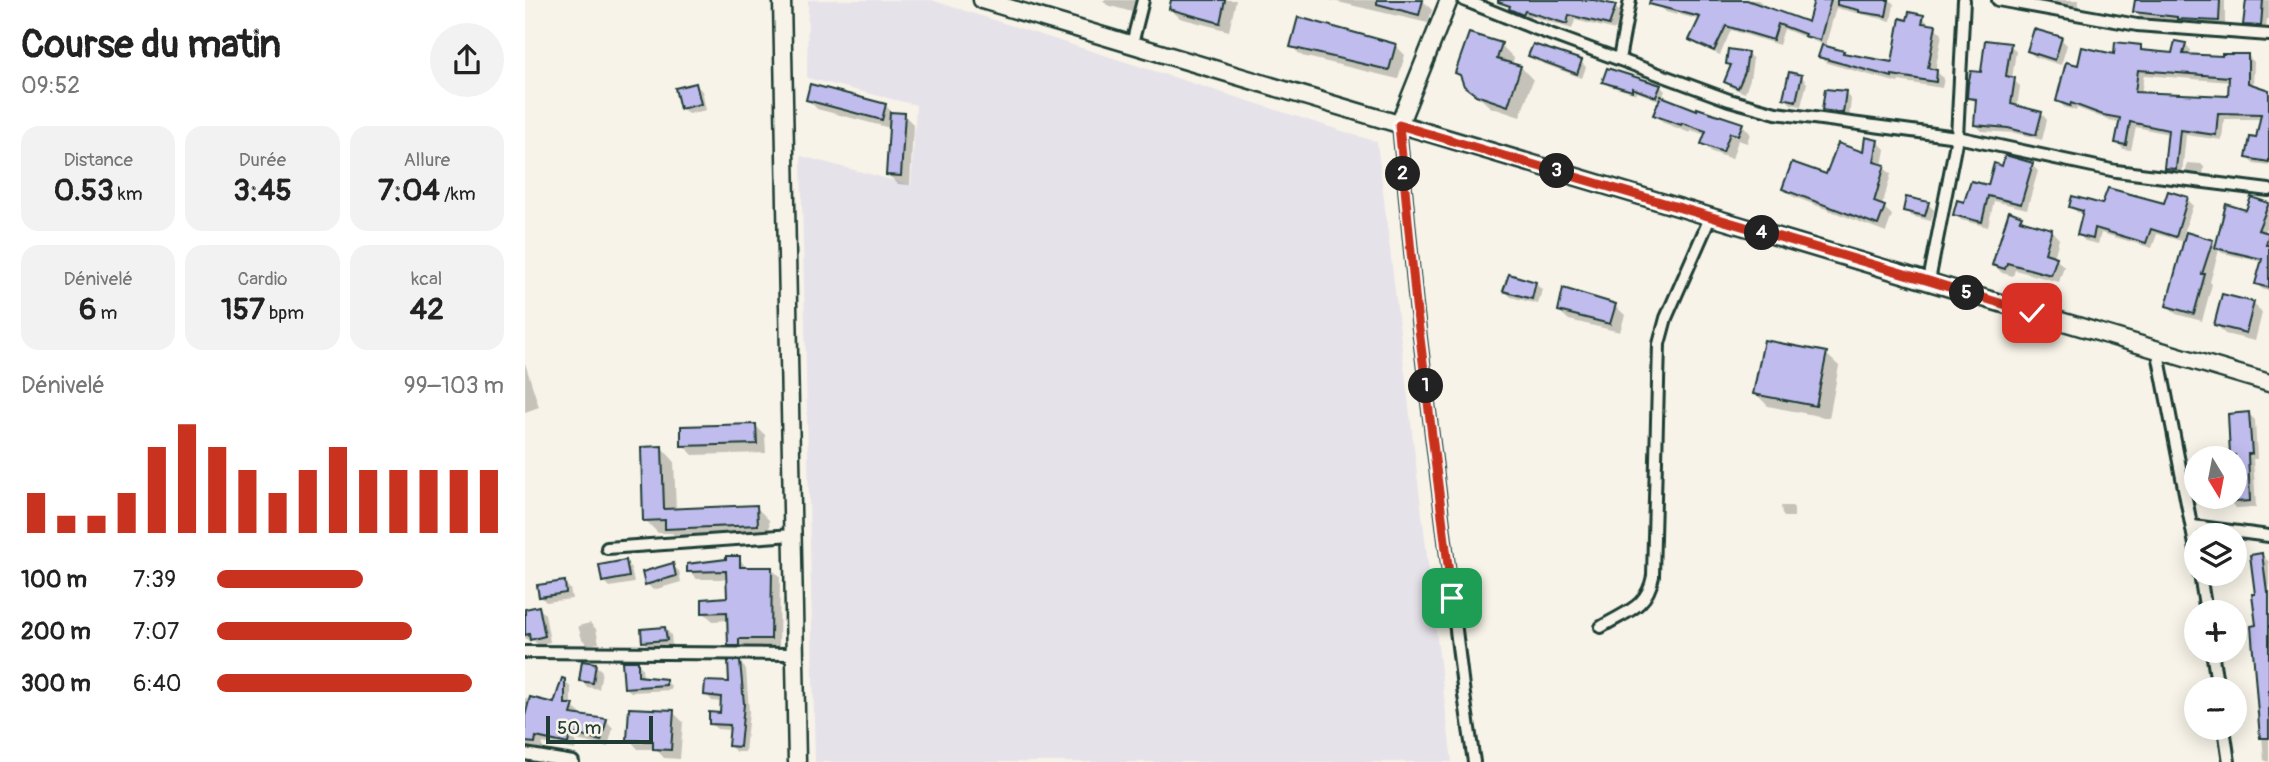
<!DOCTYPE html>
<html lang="fr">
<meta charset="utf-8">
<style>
:root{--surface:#fff;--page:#f2f2f2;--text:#222;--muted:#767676;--accent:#c8321e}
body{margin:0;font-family:Pangolin,sans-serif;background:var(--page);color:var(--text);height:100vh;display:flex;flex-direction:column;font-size:26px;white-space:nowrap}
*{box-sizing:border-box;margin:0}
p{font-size:23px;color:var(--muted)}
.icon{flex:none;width:38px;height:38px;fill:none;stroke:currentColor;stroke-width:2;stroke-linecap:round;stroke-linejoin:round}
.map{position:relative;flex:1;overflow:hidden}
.details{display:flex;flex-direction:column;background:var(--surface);width:525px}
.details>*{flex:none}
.needle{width:46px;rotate:170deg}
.fabs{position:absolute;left:1659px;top:446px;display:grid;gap:14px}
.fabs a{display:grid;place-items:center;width:63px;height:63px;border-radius:50%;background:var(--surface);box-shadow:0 4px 18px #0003;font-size:35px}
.scale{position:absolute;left:21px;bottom:18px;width:107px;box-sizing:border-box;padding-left:7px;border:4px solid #1f3d34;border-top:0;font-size:19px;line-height:24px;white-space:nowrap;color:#1f3d34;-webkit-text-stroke:5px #f7f3e8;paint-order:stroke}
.pin{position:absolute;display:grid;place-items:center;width:60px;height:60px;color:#fff;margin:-30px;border-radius:14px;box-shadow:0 4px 10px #0006}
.km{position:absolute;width:35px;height:35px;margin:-18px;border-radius:50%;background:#222;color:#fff;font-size:19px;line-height:35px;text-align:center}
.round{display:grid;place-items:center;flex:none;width:74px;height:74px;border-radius:37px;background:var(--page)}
.headline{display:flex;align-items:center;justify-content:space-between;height:119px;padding:0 21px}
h1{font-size:38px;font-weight:800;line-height:52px}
.figures{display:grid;grid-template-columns:repeat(3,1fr);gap:10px;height:119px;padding:7px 21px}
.figures div{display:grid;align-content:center;border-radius:18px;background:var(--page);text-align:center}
.figures b{font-size:30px;font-weight:800}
.figures small{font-size:19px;font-weight:400}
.figures p{font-size:19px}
.chart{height:196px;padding:14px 21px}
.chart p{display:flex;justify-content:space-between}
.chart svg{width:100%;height:126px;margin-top:7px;stroke:var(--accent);stroke-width:6}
ul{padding:0 21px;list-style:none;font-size:23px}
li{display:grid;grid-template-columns:112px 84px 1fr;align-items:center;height:52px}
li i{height:18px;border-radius:9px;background:var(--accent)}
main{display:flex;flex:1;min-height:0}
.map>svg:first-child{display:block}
.built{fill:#e6e2ea}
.shadow{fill:#0003;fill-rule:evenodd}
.building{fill:#c0bcee;stroke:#1f3d34;stroke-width:2;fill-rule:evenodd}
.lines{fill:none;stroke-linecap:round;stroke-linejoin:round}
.street-casing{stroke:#1f3d34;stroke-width:16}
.secondary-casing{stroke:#1f3d34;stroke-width:21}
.street{stroke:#f7f3e8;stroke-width:10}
.secondary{stroke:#f7f3e8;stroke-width:16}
.route-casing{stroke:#fff;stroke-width:14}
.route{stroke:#c8321e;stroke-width:9}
</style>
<main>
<section class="details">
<div class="headline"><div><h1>Course du matin</h1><p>09:52</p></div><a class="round"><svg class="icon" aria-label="share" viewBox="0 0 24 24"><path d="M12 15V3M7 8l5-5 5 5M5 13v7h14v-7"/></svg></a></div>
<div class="figures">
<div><p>Distance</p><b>0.53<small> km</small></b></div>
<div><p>Durée</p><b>3:45</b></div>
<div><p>Allure</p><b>7:04<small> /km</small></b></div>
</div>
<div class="figures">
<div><p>Dénivelé</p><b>6<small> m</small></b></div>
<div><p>Cardio</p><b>157<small> bpm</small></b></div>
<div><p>kcal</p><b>42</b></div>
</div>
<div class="chart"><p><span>Dénivelé</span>99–103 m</p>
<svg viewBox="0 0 160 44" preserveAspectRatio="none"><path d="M5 44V30M15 44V38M25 44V38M35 44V30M45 44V14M55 44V6M65 44V14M75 44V22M85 44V30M95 44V22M105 44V14M115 44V22M125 44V22M135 44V22M145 44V22M155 44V22"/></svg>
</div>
<ul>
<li><b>100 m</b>7:39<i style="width:51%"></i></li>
<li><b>200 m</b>7:07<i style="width:68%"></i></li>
<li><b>300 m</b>6:40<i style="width:89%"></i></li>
</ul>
</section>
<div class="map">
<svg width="1744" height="762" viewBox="0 0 1744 762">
<rect width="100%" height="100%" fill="#f7f3e8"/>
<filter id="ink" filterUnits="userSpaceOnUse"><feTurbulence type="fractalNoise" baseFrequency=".0143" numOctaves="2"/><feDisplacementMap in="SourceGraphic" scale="14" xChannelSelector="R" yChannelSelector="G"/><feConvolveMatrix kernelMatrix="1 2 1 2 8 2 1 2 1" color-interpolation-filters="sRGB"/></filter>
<g filter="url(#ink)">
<!-- built -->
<path class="built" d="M283,0H406L852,142L927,762H290L276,156L386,185L391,105L282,78Z"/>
<!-- shadow -->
<g class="shadow">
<path d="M578,0H610L607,12L582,5Z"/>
<path d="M648,0H711L704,31L655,18L645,9Z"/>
<path d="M804,0H897L907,10L903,23Z"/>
<path d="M989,0H1062L1090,7L1096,13L1090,30L1050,20L1047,29L1006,16L1004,19L992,14L986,8Z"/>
<path d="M1136,0H1233L1238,4L1236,7L1284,24L1289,0H1365L1369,4L1366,21L1311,8L1300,47L1318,52L1321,55L1368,64L1383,22L1398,17L1405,26L1410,27L1417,34L1410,71L1419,78L1417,88L1374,81L1373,83L1302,63L1295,57L1299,45L1259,29L1254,45L1206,30L1195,55L1172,45L1166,39L1175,20L1156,15L1151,10L1152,15L1141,12L1135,6Z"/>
<path d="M1523,0H1554L1553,7Z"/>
<path d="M1612,0H1700V26L1660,25L1657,22L1616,18L1610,12Z"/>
<path d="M1722,0H1744V19H1742L1741,32L1726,31L1720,24Z"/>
<path d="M945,35L976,45L989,58L987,65L996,67L1008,80L995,117L965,107L941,85L939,79L932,72Z"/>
<path d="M1536,39L1542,45L1536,65L1510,57L1504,51Z"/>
<path d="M1660,44L1666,50L1665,56L1699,58L1723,56L1729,62L1728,87L1744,92V166L1729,164L1723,157L1732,140L1737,119H1699L1697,140L1661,135L1657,174L1647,173L1641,167L1644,134L1611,127L1606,150L1598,149L1592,142L1596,122L1586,121L1552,108L1551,111L1539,107L1533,100L1554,67L1615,47L1621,52L1649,54ZM1619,75L1706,82L1705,98L1616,94Z"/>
<path d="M870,45L880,55L873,79L777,56L767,47Z"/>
<path d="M1485,45L1491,51L1487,79L1495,86L1492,107L1517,114L1522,120L1517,140L1490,133L1457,131L1451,125L1452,103L1444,97L1457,74Z"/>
<path d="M1222,53L1228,59L1225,79L1220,93L1207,88L1201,82L1207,67L1203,64Z"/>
<path d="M1005,56L1056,62L1061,67L1057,78L1011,61Z"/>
<path d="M1276,76L1282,83L1276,106L1266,104L1260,98Z"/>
<path d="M1079,81L1135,86L1140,91L1137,98L1173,112L1217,124L1225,133L1222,143L1213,140L1207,159L1187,152L1178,144L1181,135L1166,130L1165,133L1139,123L1130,114L1136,101L1112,92V94L1084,86Z"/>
<path d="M171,85L177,91L181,110L163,114L157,108Z"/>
<path d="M1320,93L1326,99L1324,118L1305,116L1299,110Z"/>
<path d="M283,99L360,105L369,114L379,115L388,124L385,185L373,184L363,175L365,128L292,109Z"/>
<path d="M1352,141L1360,149L1357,166L1366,174L1357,206L1367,215L1361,232L1267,196L1259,189L1302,176L1339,155Z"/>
<path d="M1662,163L1676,164L1679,167L1678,175L1664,174L1661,171Z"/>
<path d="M1507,165L1513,171L1502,209L1469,201L1463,227L1436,220L1430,214L1441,204L1464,187L1478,168Z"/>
<path d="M1662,199L1668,205L1659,233L1687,241L1692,246L1723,212L1743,205L1744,206V222L1739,234L1744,236V291L1737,289L1732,284L1737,262L1697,253L1694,250L1685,282L1687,284L1677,321L1651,314L1643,306L1660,242L1632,234L1627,248L1576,233L1573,244L1560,241L1554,235L1559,214L1552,212L1545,206H1640Z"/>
<path d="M1403,204L1409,210L1406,221L1386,216L1380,210Z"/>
<path d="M1496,217L1503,224L1526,230L1534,239L1529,258L1539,266L1534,282L1490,270L1488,276L1477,273L1469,265Z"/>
<path d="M1011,284L1017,290L1013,304L986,297L980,291Z"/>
<path d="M1728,303L1737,313L1730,341L1700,334L1691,324Z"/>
<path d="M1090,306L1100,315L1095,332L1044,320L1034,311Z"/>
<path d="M1301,354L1314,366L1304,418L1243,406L1230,393Z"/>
<path d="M0,363L14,407L0,412Z"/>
<path d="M1724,414L1730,420L1732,459H1728L1731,507L1711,508L1705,502V497H1710V458H1707L1704,416Z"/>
<path d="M231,426L240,435L241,453L168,455L158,445Z"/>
<path d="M137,448L149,461L151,510L231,507L244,520L245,537L155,541L147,533H133L120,520Z"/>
<path d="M1256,506H1267L1269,508V517H1259L1257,514Z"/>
<path d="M1737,555L1744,562V762L1739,760L1728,628L1733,627L1732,595Z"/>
<path d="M214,558L222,569H247L255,577L254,647H221L222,653H213L204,645V620L188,621L179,613L204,599L203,579H172L164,571Z"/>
<path d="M100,562L106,568L109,583L85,587L79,581Z"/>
<path d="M147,565L154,571L156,582L128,590L122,584Z"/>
<path d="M39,583L45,589L47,599L21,602L15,596Z"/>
<path d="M14,608L20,614L25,642L13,645L8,640L4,641L0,638V611Z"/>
<path d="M65,623L71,629L74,643L63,645L57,639L53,626Z"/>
<path d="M140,628L146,635L147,646L125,648L119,642Z"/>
<path d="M112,662L117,668L118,678L141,681L146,686V690L106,692L100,687Z"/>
<path d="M215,663L221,669L224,712L220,752H211L205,746L206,730L192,729L185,723L196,715L197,702L187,701L181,694L206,684Z"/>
<path d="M70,665L77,671L74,689L62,687L56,680Z"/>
<path d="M39,680L46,688V706L55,713L54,716L81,720L88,728L83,747L52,740L50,750L18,743L17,750L0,749V698L30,705Z"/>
<path d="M148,712L158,722L155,759L139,758L131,749H113L104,739Z"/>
</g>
<!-- building -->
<g class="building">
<path d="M646,0H700L695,23L644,9Z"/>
<path d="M852,0H898L894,15L852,4Z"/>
<path d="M973,0H1069L1091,5L1084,25L1044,15L1042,24L1000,11L998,15L984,9L985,6L973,2Z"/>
<path d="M1125,0H1222L1283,22L1289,0H1306L1295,40L1279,36L1280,34L1253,24L1248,40L1201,26L1189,51L1164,40L1175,17L1124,4Z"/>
<path d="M1312,0H1364L1361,16L1334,12V10L1312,5Z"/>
<path d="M1610,0H1695L1694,21L1652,19V17L1608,12Z"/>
<path d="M1721,0H1738L1736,26L1718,25Z"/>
<path d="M1384,12L1399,15L1397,23L1411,25L1403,68L1412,70L1411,82L1367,75V77L1293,57L1297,45L1319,51L1318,53L1367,62L1375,18L1382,20Z"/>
<path d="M773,17L871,44L864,70L765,47Z"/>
<path d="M1509,29L1537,37L1530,60L1502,51Z"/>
<path d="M944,33L977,43L972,59L996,66L983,106L951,95L939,86L935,75L930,73Z"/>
<path d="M1460,40L1486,43L1481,76L1490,78L1486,104L1517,112L1511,135L1483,128L1449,125L1451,99L1442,98L1443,84L1446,71L1456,72Z"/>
<path d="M1650,41L1661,43L1658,54L1697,56V54H1723V83L1744,90V162L1721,158L1725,137L1731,138L1736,114L1693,113L1691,135L1655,130L1651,169L1639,168L1643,130L1605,122L1601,145L1590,143L1595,118L1578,115L1546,103L1545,106L1531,101L1541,62L1553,65L1557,47L1589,54L1590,42L1616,45V50L1647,53ZM1613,70L1704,77L1703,96L1610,92Z"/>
<path d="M1008,44L1057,60L1052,74L1003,56Z"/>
<path d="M1203,49L1223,52L1220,72L1213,88L1199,82L1206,65L1201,64Z"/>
<path d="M1082,68L1136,85L1131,97L1107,88V91L1077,82Z"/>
<path d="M1264,72L1277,75L1271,101L1258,98Z"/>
<path d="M171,83L176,104L155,109L150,88Z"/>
<path d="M285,84L361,104L357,120L281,100Z"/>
<path d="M1300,89L1321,91L1318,113L1297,110Z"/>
<path d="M1136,96L1172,110V108L1218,123L1213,135L1205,133L1198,152L1176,144L1181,131L1157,123L1156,125L1128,115Z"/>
<path d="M365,112L380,113L376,176L361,175Z"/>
<path d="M1340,137L1353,140L1349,162L1360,165L1349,202L1360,206L1353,225L1257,189L1267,162L1301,174L1313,143L1338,152Z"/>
<path d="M1480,155L1508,163L1496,204L1463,196L1457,222L1428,215L1432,200L1439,202L1446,181L1463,185L1469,163L1477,166Z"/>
<path d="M1583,188L1639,203L1643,191L1663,197L1651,237L1626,229L1621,243L1570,228L1568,239L1552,235L1558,211L1544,207L1547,196L1577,204Z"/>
<path d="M1381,197L1404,202L1400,216L1378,211Z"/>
<path d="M1726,197L1744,203L1733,230L1744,233L1741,245H1744V288L1730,284L1737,259L1690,248L1701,204L1721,210Z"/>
<path d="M1484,211L1497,216L1495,220L1527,229L1520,253L1532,257L1526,275L1482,263L1480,269L1467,265Z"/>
<path d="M1661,232L1688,240L1677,274H1680L1669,314L1641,306Z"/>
<path d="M984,274L1011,282L1007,299L978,291Z"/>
<path d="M1038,288L1091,304L1085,324L1033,311Z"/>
<path d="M1697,294L1729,302L1721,333L1689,325Z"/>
<path d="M1239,340L1302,352L1291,406L1228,394Z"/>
<path d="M1724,412L1727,454H1723L1725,501L1710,502V455H1705L1703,414Z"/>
<path d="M231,424L232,444L156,446V426Z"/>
<path d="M137,446L139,509L232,505L233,525L140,529V520L118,521L116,447Z"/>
<path d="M1737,553L1742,592H1744V738H1735L1726,626L1731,625L1727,594H1730L1725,555Z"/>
<path d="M201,556H215V567H247L246,639H214V646H203L202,612L177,613V599L202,597L201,571L162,572V564L201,559Z"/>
<path d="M101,560L104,577L77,582L74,565Z"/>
<path d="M148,563L151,576L120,585L117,572Z"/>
<path d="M40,581L41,593L14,597L12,585Z"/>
<path d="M14,606L20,636L5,640L4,634L0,635V609Z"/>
<path d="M140,627L142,640L117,642L116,629Z"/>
<path d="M57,661L71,663L68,683L54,681Z"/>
<path d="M97,661H113V676L141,679V685L99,688Z"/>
<path d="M203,661H215L219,704L215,747L203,746L205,725L184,724V712L195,713L196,697L179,695L180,681L204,682Z"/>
<path d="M37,678L40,679V704H49L46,714L82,719L76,741L45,733L43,744L11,737L10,743L0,742V716L5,697L29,703Z"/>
<path d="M104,708L149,710L146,750L128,749V741L102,740Z"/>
</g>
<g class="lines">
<defs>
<g id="street">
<path d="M939,0L1006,27L1204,100L1251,113L1432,137L1591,171L1744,190"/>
<path d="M1473,0L1612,25L1744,35"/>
<path d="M607,44L618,0"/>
<path d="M1094,59L1105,0"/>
<path d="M874,125L891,305L939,695L949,762"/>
<path d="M1404,281L1432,137L1439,0"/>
<path d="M1632,348L1671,550"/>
<path d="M1668,526L1744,536"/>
<path d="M82,548L267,535"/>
<path d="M1675,574L1681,612"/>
<path d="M1076,627C1102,611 1122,608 1128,576L1134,344L1141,318L1185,218"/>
<path d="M1687,651L1693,690"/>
<path d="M0,652L270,654"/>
<path d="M1699,728L1704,762"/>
<path d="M0,754L48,762"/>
</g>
<g id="secondary">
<path d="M257,0L272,762"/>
<path d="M457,0L1744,383"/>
<path d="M874,125L924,0"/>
</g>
</defs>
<!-- street casing -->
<use href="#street" class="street-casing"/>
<!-- secondary casing -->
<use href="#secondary" class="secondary-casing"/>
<!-- street -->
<use href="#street" class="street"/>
<!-- secondary -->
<use href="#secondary" class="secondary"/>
</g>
</g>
<g class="lines" filter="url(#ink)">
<defs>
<path id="route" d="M927,598L891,305L874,125L1404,281L1507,313"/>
</defs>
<!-- route casing -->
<use href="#route" class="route-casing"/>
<!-- route -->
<use href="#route" class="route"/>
</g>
</svg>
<div class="fabs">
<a><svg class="needle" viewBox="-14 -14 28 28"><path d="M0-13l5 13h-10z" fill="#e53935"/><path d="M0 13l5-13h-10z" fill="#767676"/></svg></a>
<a><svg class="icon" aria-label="layers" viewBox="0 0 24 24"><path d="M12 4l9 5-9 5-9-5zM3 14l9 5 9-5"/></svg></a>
<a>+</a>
<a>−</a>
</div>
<div class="scale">50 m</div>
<div class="pin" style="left:927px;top:598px;background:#1e9e55"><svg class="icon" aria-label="arrive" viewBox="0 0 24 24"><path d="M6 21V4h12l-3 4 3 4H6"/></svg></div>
<div class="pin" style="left:1507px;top:313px;background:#d93025"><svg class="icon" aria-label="check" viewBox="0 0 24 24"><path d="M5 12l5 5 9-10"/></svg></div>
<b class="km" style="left:901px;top:386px">1</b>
<b class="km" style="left:878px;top:174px">2</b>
<b class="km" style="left:1032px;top:171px">3</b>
<b class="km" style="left:1237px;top:233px">4</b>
<b class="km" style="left:1442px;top:293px">5</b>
</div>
</main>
